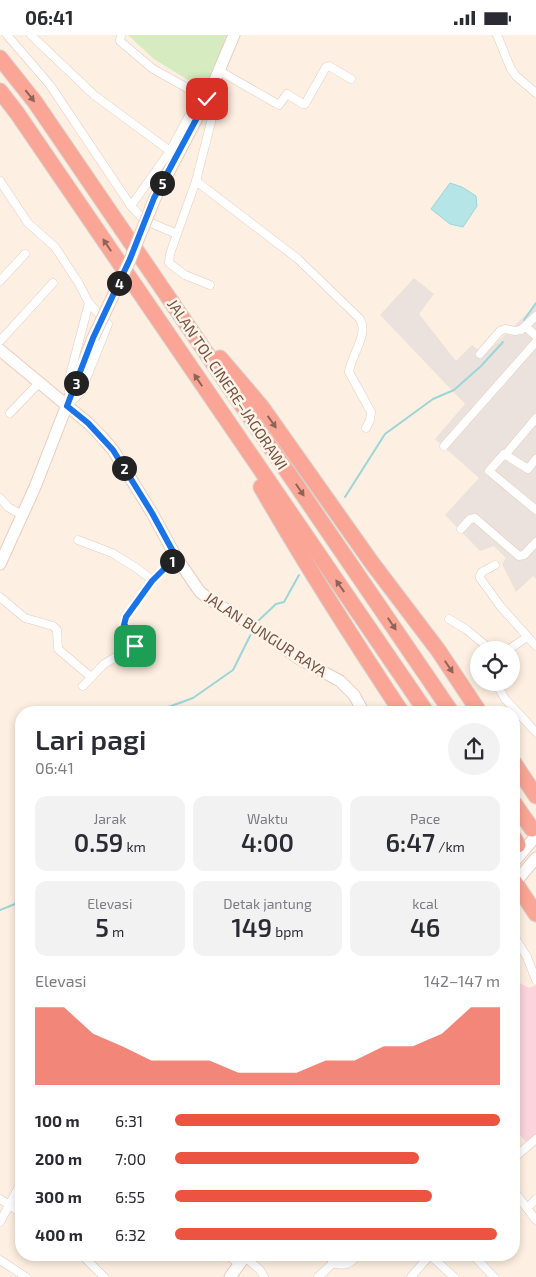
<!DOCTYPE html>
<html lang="id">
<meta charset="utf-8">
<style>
:root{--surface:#fff;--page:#f2f2f3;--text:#2b2b33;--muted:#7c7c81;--accent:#ec5441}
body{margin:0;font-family:"Exo 2",sans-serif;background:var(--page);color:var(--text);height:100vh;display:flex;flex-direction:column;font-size:19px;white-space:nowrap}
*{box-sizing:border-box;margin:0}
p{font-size:16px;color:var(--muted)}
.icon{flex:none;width:28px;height:28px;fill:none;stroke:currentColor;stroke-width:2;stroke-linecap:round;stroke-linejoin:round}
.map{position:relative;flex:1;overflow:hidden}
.panel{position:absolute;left:15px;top:671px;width:505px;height:555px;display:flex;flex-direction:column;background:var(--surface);border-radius:20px;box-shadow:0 2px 8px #0003}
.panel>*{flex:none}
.controls{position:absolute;left:470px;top:606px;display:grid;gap:10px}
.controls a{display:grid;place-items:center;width:50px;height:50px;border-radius:50%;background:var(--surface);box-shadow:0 2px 8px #0003;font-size:25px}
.pin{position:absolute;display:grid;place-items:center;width:42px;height:42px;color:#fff;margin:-21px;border-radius:10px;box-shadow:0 2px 8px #0006}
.km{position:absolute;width:25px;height:25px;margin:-12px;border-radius:50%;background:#222;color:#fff;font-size:14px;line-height:25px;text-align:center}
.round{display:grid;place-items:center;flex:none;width:52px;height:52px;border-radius:26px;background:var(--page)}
.head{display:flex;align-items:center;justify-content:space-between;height:85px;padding:0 20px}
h1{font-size:28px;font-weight:600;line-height:38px}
.metrics{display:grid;grid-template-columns:repeat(3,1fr);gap:8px;height:85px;padding:5px 20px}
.metrics div{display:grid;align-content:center;border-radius:12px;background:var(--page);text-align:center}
.metrics b{font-size:25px;font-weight:600}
.metrics small{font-size:14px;font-weight:400}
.metrics p{font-size:14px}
.chart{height:140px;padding:10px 20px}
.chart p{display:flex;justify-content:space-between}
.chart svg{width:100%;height:90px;margin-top:5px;fill:var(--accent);opacity:.7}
ul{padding:0 20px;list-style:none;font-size:16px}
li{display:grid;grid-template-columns:80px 60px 1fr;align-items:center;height:38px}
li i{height:12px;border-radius:6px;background:var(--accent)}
.status{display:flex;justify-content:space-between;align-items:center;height:35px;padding:0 25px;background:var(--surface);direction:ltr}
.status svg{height:14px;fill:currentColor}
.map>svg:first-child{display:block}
.industrial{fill:#ece2dd}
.medical{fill:#fbd4dd}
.green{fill:#d6ebbf}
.water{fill:#b5e5e7;stroke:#9bd6d9}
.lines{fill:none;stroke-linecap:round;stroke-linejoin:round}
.stream{stroke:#9bd6d9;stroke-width:2}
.street-casing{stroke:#e3ccc0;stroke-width:9}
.secondary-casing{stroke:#e9ccbd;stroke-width:13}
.highway-casing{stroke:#d8cfcb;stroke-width:17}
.street{stroke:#fff;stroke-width:8}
.secondary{stroke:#fff;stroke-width:11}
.highway{stroke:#faa595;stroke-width:15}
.secondary-bridge-casing{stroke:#e9ccbd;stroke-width:13;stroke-linecap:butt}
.secondary-bridge{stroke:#fff;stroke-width:11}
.oneway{fill:#906357}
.route-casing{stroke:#fff;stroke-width:10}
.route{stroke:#1a73e8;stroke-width:6}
.labels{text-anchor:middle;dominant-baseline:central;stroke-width:5;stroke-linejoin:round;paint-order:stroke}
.street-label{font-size:15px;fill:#755247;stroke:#fff4e8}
</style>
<div class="status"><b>06:41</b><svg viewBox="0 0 49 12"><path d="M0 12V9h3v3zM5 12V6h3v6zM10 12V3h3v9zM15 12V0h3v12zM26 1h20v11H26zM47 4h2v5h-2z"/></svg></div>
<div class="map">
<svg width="536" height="1242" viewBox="0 0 536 1242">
<rect width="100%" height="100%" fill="#fdefe1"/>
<!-- industrial -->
<path class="industrial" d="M414,243L434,259L419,279L456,326L472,310L484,320L536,270V544L533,541L516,557L502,529L506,523L494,511L480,516L445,480L479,443L435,404L465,369L380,280Z"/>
<!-- medical -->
<path class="medical" d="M514,945L529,953L536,950V1100L527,1108L514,1093Z"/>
<!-- green -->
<path class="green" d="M128,0H231L206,56L154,24Z"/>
<!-- water -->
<path class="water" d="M450,148L462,152L476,161L477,171L463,192L450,189L431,174Z"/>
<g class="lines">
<!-- stream -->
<g class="stream">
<path d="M524,285L536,268"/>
<path d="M345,462L385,399L433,364L454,355L481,331L503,307"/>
<path d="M256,588L276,569L284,567L299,540"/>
<path d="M152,678L193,663L233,635L253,595"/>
<path d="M0,875L15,869L21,854"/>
</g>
<defs>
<g id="street">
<path d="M7,0L50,50L131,171L144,185L177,199L196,146L212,83L207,64L153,34L120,6L121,0"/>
<path d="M31,0L94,60L170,116"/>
<path d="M497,0L511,34L516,41L536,58"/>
<path d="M218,35L279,70L287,59L303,69H305L326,32L329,31L351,44"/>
<path d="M0,146L28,188L55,212L78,247L89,268L108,289L81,357L69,369"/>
<path d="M196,146L298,224L360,284C369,300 351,320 349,337L371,377L370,385L366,393"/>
<path d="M131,171L170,116L194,72L207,64"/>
<path d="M177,199L170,219L169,228L185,240L210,250"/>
<path d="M0,246L25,219"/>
<path d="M526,292L536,301"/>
<path d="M0,306L53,248"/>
<path d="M480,319L500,296L505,294L515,296L521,295L536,281"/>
<path d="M69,356L70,340L89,268"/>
<path d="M10,378L39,348"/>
<path d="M444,411L536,307"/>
<path d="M506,419L536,383"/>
<path d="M536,424L528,434L504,419L489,436L536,475"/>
<path d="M0,463L8,472L22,480"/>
<path d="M461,494L470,484L475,483L519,521L524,520L536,507"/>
<path d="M78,505L112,518L135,532L152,545"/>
<path d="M495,530L482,537L480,541V543L501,572L536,611"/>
<path d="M0,562L25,583L53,591L57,595L58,614L91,642"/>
<path d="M449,584L467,595L491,615"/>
<path d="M508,615L527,602"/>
<path d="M496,648L505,664L536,697"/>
<path d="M83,651L104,629L128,615L137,608V602L124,590L126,582L152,545L176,522"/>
<path d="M514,901L527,922L536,945"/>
<path d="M514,1123L536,1104"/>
<path d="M514,1156L536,1185"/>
<path d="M0,1164L21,1178"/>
<path d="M527,1173L536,1164"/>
<path d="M0,1187L21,1148"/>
<path d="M82,1220L104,1242"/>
<path d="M228,1220L239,1229"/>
<path d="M473,1220L494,1242"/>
<path d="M245,1222L260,1235L264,1242"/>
<path d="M0,1225L26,1242"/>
<path d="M332,1228C344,1232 349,1230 358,1220"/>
<path d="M318,1242L332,1229V1225L328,1220"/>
<path d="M411,1242L430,1220L454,1242"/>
</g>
<g id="secondary">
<path d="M155,163L207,64L234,0"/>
<path d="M0,315L88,388L102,402L113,415L152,478L176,522L200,557L209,564L252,590L298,623L340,646L354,660L364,678"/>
<path d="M0,529L35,452L93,303"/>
<path d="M514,827L536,801"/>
<path d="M514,849L536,823"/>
<path d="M230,1242L246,1220"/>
</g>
<g id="highway">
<path d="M0,23L35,67L452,678"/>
<path d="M0,56L17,78L427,678"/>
<path d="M220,323L261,371L372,528L438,615L480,678"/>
<path d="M261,452C305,529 353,604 402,678"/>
<path d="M514,728L536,761"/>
<path d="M514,768L532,794"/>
<path d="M514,803L518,810"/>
<path d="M514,846L536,879"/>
</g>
</defs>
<!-- street casing -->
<use href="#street" class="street-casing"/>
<!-- secondary casing -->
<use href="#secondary" class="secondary-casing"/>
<!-- highway casing -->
<use href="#highway" class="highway-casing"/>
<!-- street -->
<use href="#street" class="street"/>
<!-- secondary -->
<use href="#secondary" class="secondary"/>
<!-- highway -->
<use href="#highway" class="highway"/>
<defs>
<path id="secondary-bridge" d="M93,303L130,225L155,163"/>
</defs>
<!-- secondary-bridge casing -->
<use href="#secondary-bridge" class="secondary-bridge-casing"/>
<!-- secondary-bridge -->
<use href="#secondary-bridge" class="secondary-bridge"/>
</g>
<!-- one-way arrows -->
<defs><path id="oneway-solid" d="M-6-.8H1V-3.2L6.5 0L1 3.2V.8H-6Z" transform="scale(1.25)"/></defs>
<g class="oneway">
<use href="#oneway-solid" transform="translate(30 61) rotate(52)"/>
<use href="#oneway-solid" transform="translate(107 210) rotate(-124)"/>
<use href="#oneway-solid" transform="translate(198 345) rotate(-124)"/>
<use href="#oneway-solid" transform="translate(272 387) rotate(55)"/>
<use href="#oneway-solid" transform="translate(300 455) rotate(56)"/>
<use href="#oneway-solid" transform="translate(340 551) rotate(-125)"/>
<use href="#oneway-solid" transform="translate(392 589) rotate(56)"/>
<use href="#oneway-solid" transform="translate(449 632) rotate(56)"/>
</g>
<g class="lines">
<defs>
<path id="route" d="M135,611L138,606L137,602L124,590L126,582L152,546L176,522L152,478L113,415L88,388L67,371L93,303L130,224L154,163L207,64"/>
</defs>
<!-- route casing -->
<use href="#route" class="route-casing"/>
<!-- route -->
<use href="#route" class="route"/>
</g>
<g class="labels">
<!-- street labels -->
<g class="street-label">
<text transform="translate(228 349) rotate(56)">JALAN TOL CINERE–JAGORAWI</text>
<text transform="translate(266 599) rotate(33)">JALAN BUNGUR RAYA</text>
</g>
</g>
</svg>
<div class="controls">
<a><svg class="icon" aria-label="locate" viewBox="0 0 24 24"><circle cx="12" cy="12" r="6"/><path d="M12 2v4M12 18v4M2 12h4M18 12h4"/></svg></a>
</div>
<div class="pin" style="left:135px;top:611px;background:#1e9e55"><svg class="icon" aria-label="arrive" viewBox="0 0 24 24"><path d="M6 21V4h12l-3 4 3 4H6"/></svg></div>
<div class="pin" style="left:207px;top:64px;background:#d93025"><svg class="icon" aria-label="check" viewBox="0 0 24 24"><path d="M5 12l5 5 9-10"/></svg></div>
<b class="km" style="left:172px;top:526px">1</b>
<b class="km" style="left:124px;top:433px">2</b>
<b class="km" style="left:76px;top:348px">3</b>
<b class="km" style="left:119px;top:248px">4</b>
<b class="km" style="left:162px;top:148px">5</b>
<section class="panel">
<div class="head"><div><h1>Lari pagi</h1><p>06:41</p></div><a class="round"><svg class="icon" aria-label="share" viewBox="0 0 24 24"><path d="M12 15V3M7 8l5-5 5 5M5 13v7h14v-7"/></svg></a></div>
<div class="metrics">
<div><p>Jarak</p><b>0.59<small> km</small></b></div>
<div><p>Waktu</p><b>4:00</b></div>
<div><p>Pace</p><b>6:47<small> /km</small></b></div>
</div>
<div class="metrics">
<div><p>Elevasi</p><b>5<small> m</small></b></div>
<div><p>Detak jantung</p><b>149<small> bpm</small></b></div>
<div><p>kcal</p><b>46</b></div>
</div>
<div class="chart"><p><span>Elevasi</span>142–147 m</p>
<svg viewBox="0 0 160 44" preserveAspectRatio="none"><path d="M0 44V6L10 6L20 19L30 25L40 32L50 32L60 32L70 38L80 38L90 38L100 32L110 32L120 25L130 25L140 19L150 6L160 6V44z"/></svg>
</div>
<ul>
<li><b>100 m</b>6:31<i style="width:100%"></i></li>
<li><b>200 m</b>7:00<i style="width:75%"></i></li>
<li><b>300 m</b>6:55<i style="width:79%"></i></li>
<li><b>400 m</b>6:32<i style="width:99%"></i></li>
</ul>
</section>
</div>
